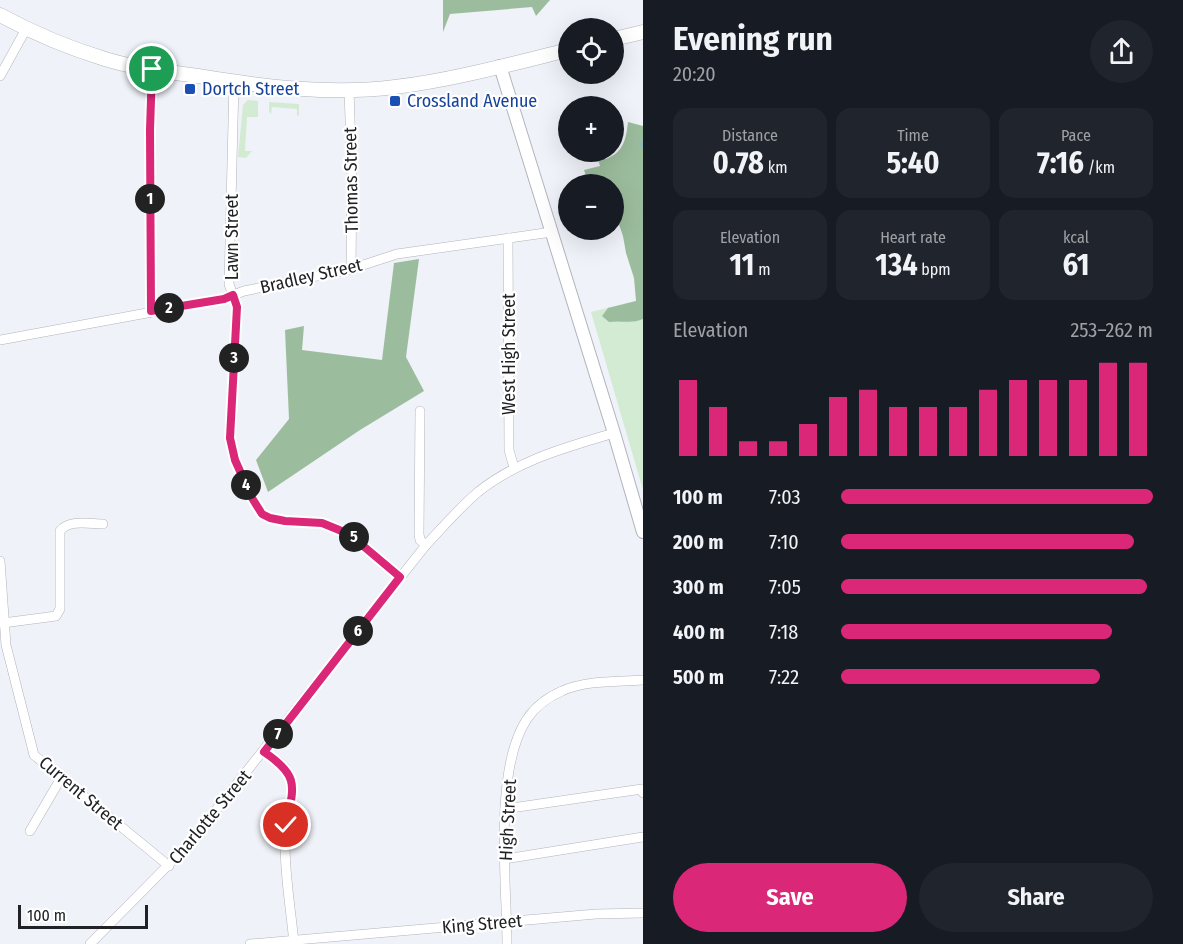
<!DOCTYPE html>
<meta charset="utf-8">
<style>
:root{--surface:#171b24;--page:#20242c;--text:#f1f3f6;--muted:#9ea1a6;--accent:#db2777}
body{margin:0;font-family:"Fira Sans Condensed",sans-serif;background:var(--page);color:var(--text);height:100vh;display:flex;flex-direction:column;font-size:22px;white-space:nowrap}
*{box-sizing:border-box;margin:0}
p{font-size:20px;color:var(--muted)}
.icon{flex:none;width:33px;height:33px;fill:none;stroke:currentColor;stroke-width:2;stroke-linecap:round;stroke-linejoin:round}
.map{position:relative;flex:1;overflow:hidden}
.side{display:flex;flex-direction:column;background:var(--surface);width:540px}
.side>*{flex:none}
.buttons{position:absolute;left:558px;top:18px;display:grid;gap:12px}
.buttons a{display:grid;place-items:center;width:66px;height:66px;border-radius:50%;background:var(--surface);box-shadow:0 6px 24px #0002;font-size:30px}
.scale{position:absolute;left:18px;bottom:15px;width:130px;box-sizing:border-box;padding-left:6px;border:3px solid #212225;border-top:0;font-size:16px;line-height:21px;white-space:nowrap;color:#212225;-webkit-text-stroke:4px #fff;paint-order:stroke}
.pin{position:absolute;display:grid;place-items:center;width:51px;height:51px;color:#fff;margin:-26px;border:3px solid #fff;border-radius:50%;box-shadow:0 2px 6px #0007}
.km{position:absolute;width:30px;height:30px;margin:-15px;border-radius:50%;background:#222;color:#fff;font-size:16px;line-height:30px;text-align:center}
.round{display:grid;place-items:center;flex:none;width:63px;height:63px;border-radius:32px;background:var(--page)}
.headline{display:flex;align-items:center;justify-content:space-between;height:102px;padding:0 30px}
h1{font-size:33px;font-weight:700;line-height:45px}
.figures{display:grid;grid-template-columns:repeat(3,1fr);gap:9px;height:102px;padding:6px 30px}
.figures div{display:grid;align-content:center;border-radius:15px;background:var(--page);text-align:center}
.figures b{font-size:30px;font-weight:700}
.figures small{font-size:16px;font-weight:400}
.figures p{font-size:16px}
.chart{height:168px;padding:12px 30px}
.chart p{display:flex;justify-content:space-between}
.chart svg{width:100%;height:108px;margin-top:6px;stroke:var(--accent);stroke-width:6}
.action{display:flex;gap:12px;margin-top:auto;padding:12px 30px}
.action a{flex:1;height:69px;border-radius:36px;background:var(--accent);color:#fff;font-size:24px;font-weight:700;line-height:69px;text-align:center}
.action a+a{background:var(--page);color:var(--text)}
ul{padding:0 30px;list-style:none;font-size:20px}
li{display:grid;grid-template-columns:96px 72px 1fr;align-items:center;height:45px}
li i{height:15px;border-radius:8px;background:var(--accent)}
main{display:flex;flex:1;min-height:0}
.map>svg:first-child{display:block}
.green{fill:#d3ebd3}
.forest{fill:#9cbd9d}
.lines{fill:none;stroke-linecap:round;stroke-linejoin:round}
.stream{stroke:#87bac9;stroke-width:2}
.minor-casing{stroke:#b1b4ba;stroke-width:10}
.major-casing{stroke:#b1b4ba;stroke-width:14}
.highway-casing{stroke:#b1b4ba;stroke-width:15}
.minor{stroke:#fff;stroke-width:9}
.major{stroke:#fff;stroke-width:12}
.highway{stroke:#fff;stroke-width:14}
.route-casing{stroke:#fff;stroke-width:12}
.route{stroke:#db2777;stroke-width:8}
.transit-dot{fill:#1a4fb4;stroke:#fff;stroke-width:2}
.labels{text-anchor:middle;dominant-baseline:central;stroke-width:4.5;stroke-linejoin:round;paint-order:stroke}
.transit-label{font-size:18px;fill:#164399;stroke:#fff;text-anchor:start}
.street-label{font-size:18px;fill:#212225;stroke:#fff}
</style>
<main>
<div class="map">
<svg width="643" height="944" viewBox="0 0 643 944">
<rect width="100%" height="100%" fill="#eff2f8"/>
<!-- green -->
<g class="green">
<path d="M248,100L258,101V117H247L245,151H252L246,158L238,157L243,105Z"/>
<path d="M269,102L299,104V115L297,116V109L272,107L271,114L269,112Z"/>
<path d="M643,299V490L591,312Z"/>
</g>
<!-- forest -->
<g class="forest">
<path d="M443,0H550L536,16L532,7L450,14L443,32Z"/>
<path d="M628,122L643,126V319C632,324 621,320 609,322L602,316L608,308L636,301L634,278L626,253L623,236L614,210V184L588,182L584,170L600,166L597,156L606,159C624,152 626,139 628,122Z"/>
<path d="M419,259L406,357L424,391L360,430L268,492L256,460L289,419L285,330L304,326L302,350L382,360L394,263Z"/>
</g>
<g class="lines">
<!-- stream -->
<path class="stream" d="M641,143L643,147"/>
<defs>
<g id="minor">
<path d="M0,76L26,29"/>
<path d="M234,82L229,284L237,307L230,438L235,460L252,498L262,514L269,518L285,521L322,523L349,534L400,577"/>
<path d="M349,90L352,177L351,269"/>
<path d="M508,238L509,450L514,468"/>
<path d="M151,311L150,130L152,69"/>
<path d="M0,340L223,299L244,291L351,269L397,254L552,232"/>
<path d="M420,411L419,534L420,540L426,545"/>
<path d="M0,561L6,645L34,755L169,866"/>
<path d="M3,623L56,616L60,609V531C69,519 90,524 103,524"/>
<path d="M264,752C274,758 287,766 290,777C296,797 286,817 285,837C284,872 291,909 294,944"/>
<path d="M505,809L642,789L643,793"/>
<path d="M30,831L61,778"/>
<path d="M505,859L643,837"/>
<path d="M90,944L189,844L426,545C443,527 459,508 478,492C518,460 567,447 614,433"/>
<path d="M250,944L596,914L643,913"/>
<path d="M507,944C507,884 493,770 527,719C535,707 548,697 562,691C586,680 617,682 643,680"/>
</g>
<path id="major" d="M500,66L614,433L643,532"/>
<g id="highway">
<path d="M0,15C33,33 69,48 105,59C137,69 171,72 204,77C266,87 331,95 395,87C453,80 511,64 568,50"/>
<path d="M614,39L643,32"/>
</g>
</defs>
<!-- minor casing -->
<use href="#minor" class="minor-casing"/>
<!-- major casing -->
<use href="#major" class="major-casing"/>
<!-- highway casing -->
<use href="#highway" class="highway-casing"/>
<!-- minor -->
<use href="#minor" class="minor"/>
<!-- major -->
<use href="#major" class="major"/>
<!-- highway -->
<use href="#highway" class="highway"/>
</g>
<g class="lines">
<defs>
<path id="route" d="M152,69L150,130L151,311L224,299L233,295L237,307L230,438L235,460L252,498L262,514L270,518L285,521L322,523L349,534L400,577L264,752C300,776 294,786 286,825"/>
</defs>
<!-- route casing -->
<use href="#route" class="route-casing"/>
<!-- route -->
<use href="#route" class="route"/>
</g>
<!-- markers -->
<g class="transit-dot">
<rect x="184" y="83" width="12" height="12" rx="3"/>
<rect x="389" y="95" width="12" height="12" rx="3"/>
</g>
<g class="labels">
<!-- transit labels -->
<g class="transit-label">
<text x="202" y="89">Dortch Street</text>
<text x="407" y="101">Crossland Avenue</text>
</g>
<!-- street labels -->
<g class="street-label">
<text transform="translate(351 180) rotate(-91)">Thomas Street</text>
<text transform="translate(232 237) rotate(-90)">Lawn Street</text>
<text transform="translate(311 276) rotate(-13)">Bradley Street</text>
<text transform="translate(509 354) rotate(-90)">West High Street</text>
<text transform="translate(81 793) rotate(40)">Current Street</text>
<text transform="translate(210 817) rotate(-50)">Charlotte Street</text>
<text transform="translate(508 820) rotate(-87)">High Street</text>
<text transform="translate(482 924) rotate(-5)">King Street</text>
</g>
</g>
</svg>
<div class="buttons">
<a><svg class="icon" aria-label="locate" viewBox="0 0 24 24"><circle cx="12" cy="12" r="6"/><path d="M12 2v4M12 18v4M2 12h4M18 12h4"/></svg></a>
<a>+</a>
<a>−</a>
</div>
<div class="scale">100 m</div>
<div class="pin" style="left:152px;top:69px;background:#1e9e55"><svg class="icon" aria-label="arrive" viewBox="0 0 24 24"><path d="M6 21V4h12l-3 4 3 4H6"/></svg></div>
<div class="pin" style="left:286px;top:825px;background:#d93025"><svg class="icon" aria-label="check" viewBox="0 0 24 24"><path d="M5 12l5 5 9-10"/></svg></div>
<b class="km" style="left:150px;top:199px">1</b>
<b class="km" style="left:169px;top:308px">2</b>
<b class="km" style="left:234px;top:358px">3</b>
<b class="km" style="left:246px;top:485px">4</b>
<b class="km" style="left:354px;top:537px">5</b>
<b class="km" style="left:358px;top:631px">6</b>
<b class="km" style="left:278px;top:734px">7</b>
</div>
<section class="side">
<div class="headline"><div><h1>Evening run</h1><p>20:20</p></div><a class="round"><svg class="icon" aria-label="share" viewBox="0 0 24 24"><path d="M12 15V3M7 8l5-5 5 5M5 13v7h14v-7"/></svg></a></div>
<div class="figures">
<div><p>Distance</p><b>0.78<small> km</small></b></div>
<div><p>Time</p><b>5:40</b></div>
<div><p>Pace</p><b>7:16<small> /km</small></b></div>
</div>
<div class="figures">
<div><p>Elevation</p><b>11<small> m</small></b></div>
<div><p>Heart rate</p><b>134<small> bpm</small></b></div>
<div><p>kcal</p><b>61</b></div>
</div>
<div class="chart"><p><span>Elevation</span>253–262 m</p>
<svg viewBox="0 0 160 44" preserveAspectRatio="none"><path d="M5 44V13M15 44V24M25 44V38M35 44V38M45 44V31M55 44V20M65 44V17M75 44V24M85 44V24M95 44V24M105 44V17M115 44V13M125 44V13M135 44V13M145 44V6M155 44V6"/></svg>
</div>
<ul>
<li><b>100 m</b>7:03<i style="width:100%"></i></li>
<li><b>200 m</b>7:10<i style="width:94%"></i></li>
<li><b>300 m</b>7:05<i style="width:98%"></i></li>
<li><b>400 m</b>7:18<i style="width:87%"></i></li>
<li><b>500 m</b>7:22<i style="width:83%"></i></li>
</ul>
<div class="action"><a>Save</a><a>Share</a></div>
</section>
</main>
